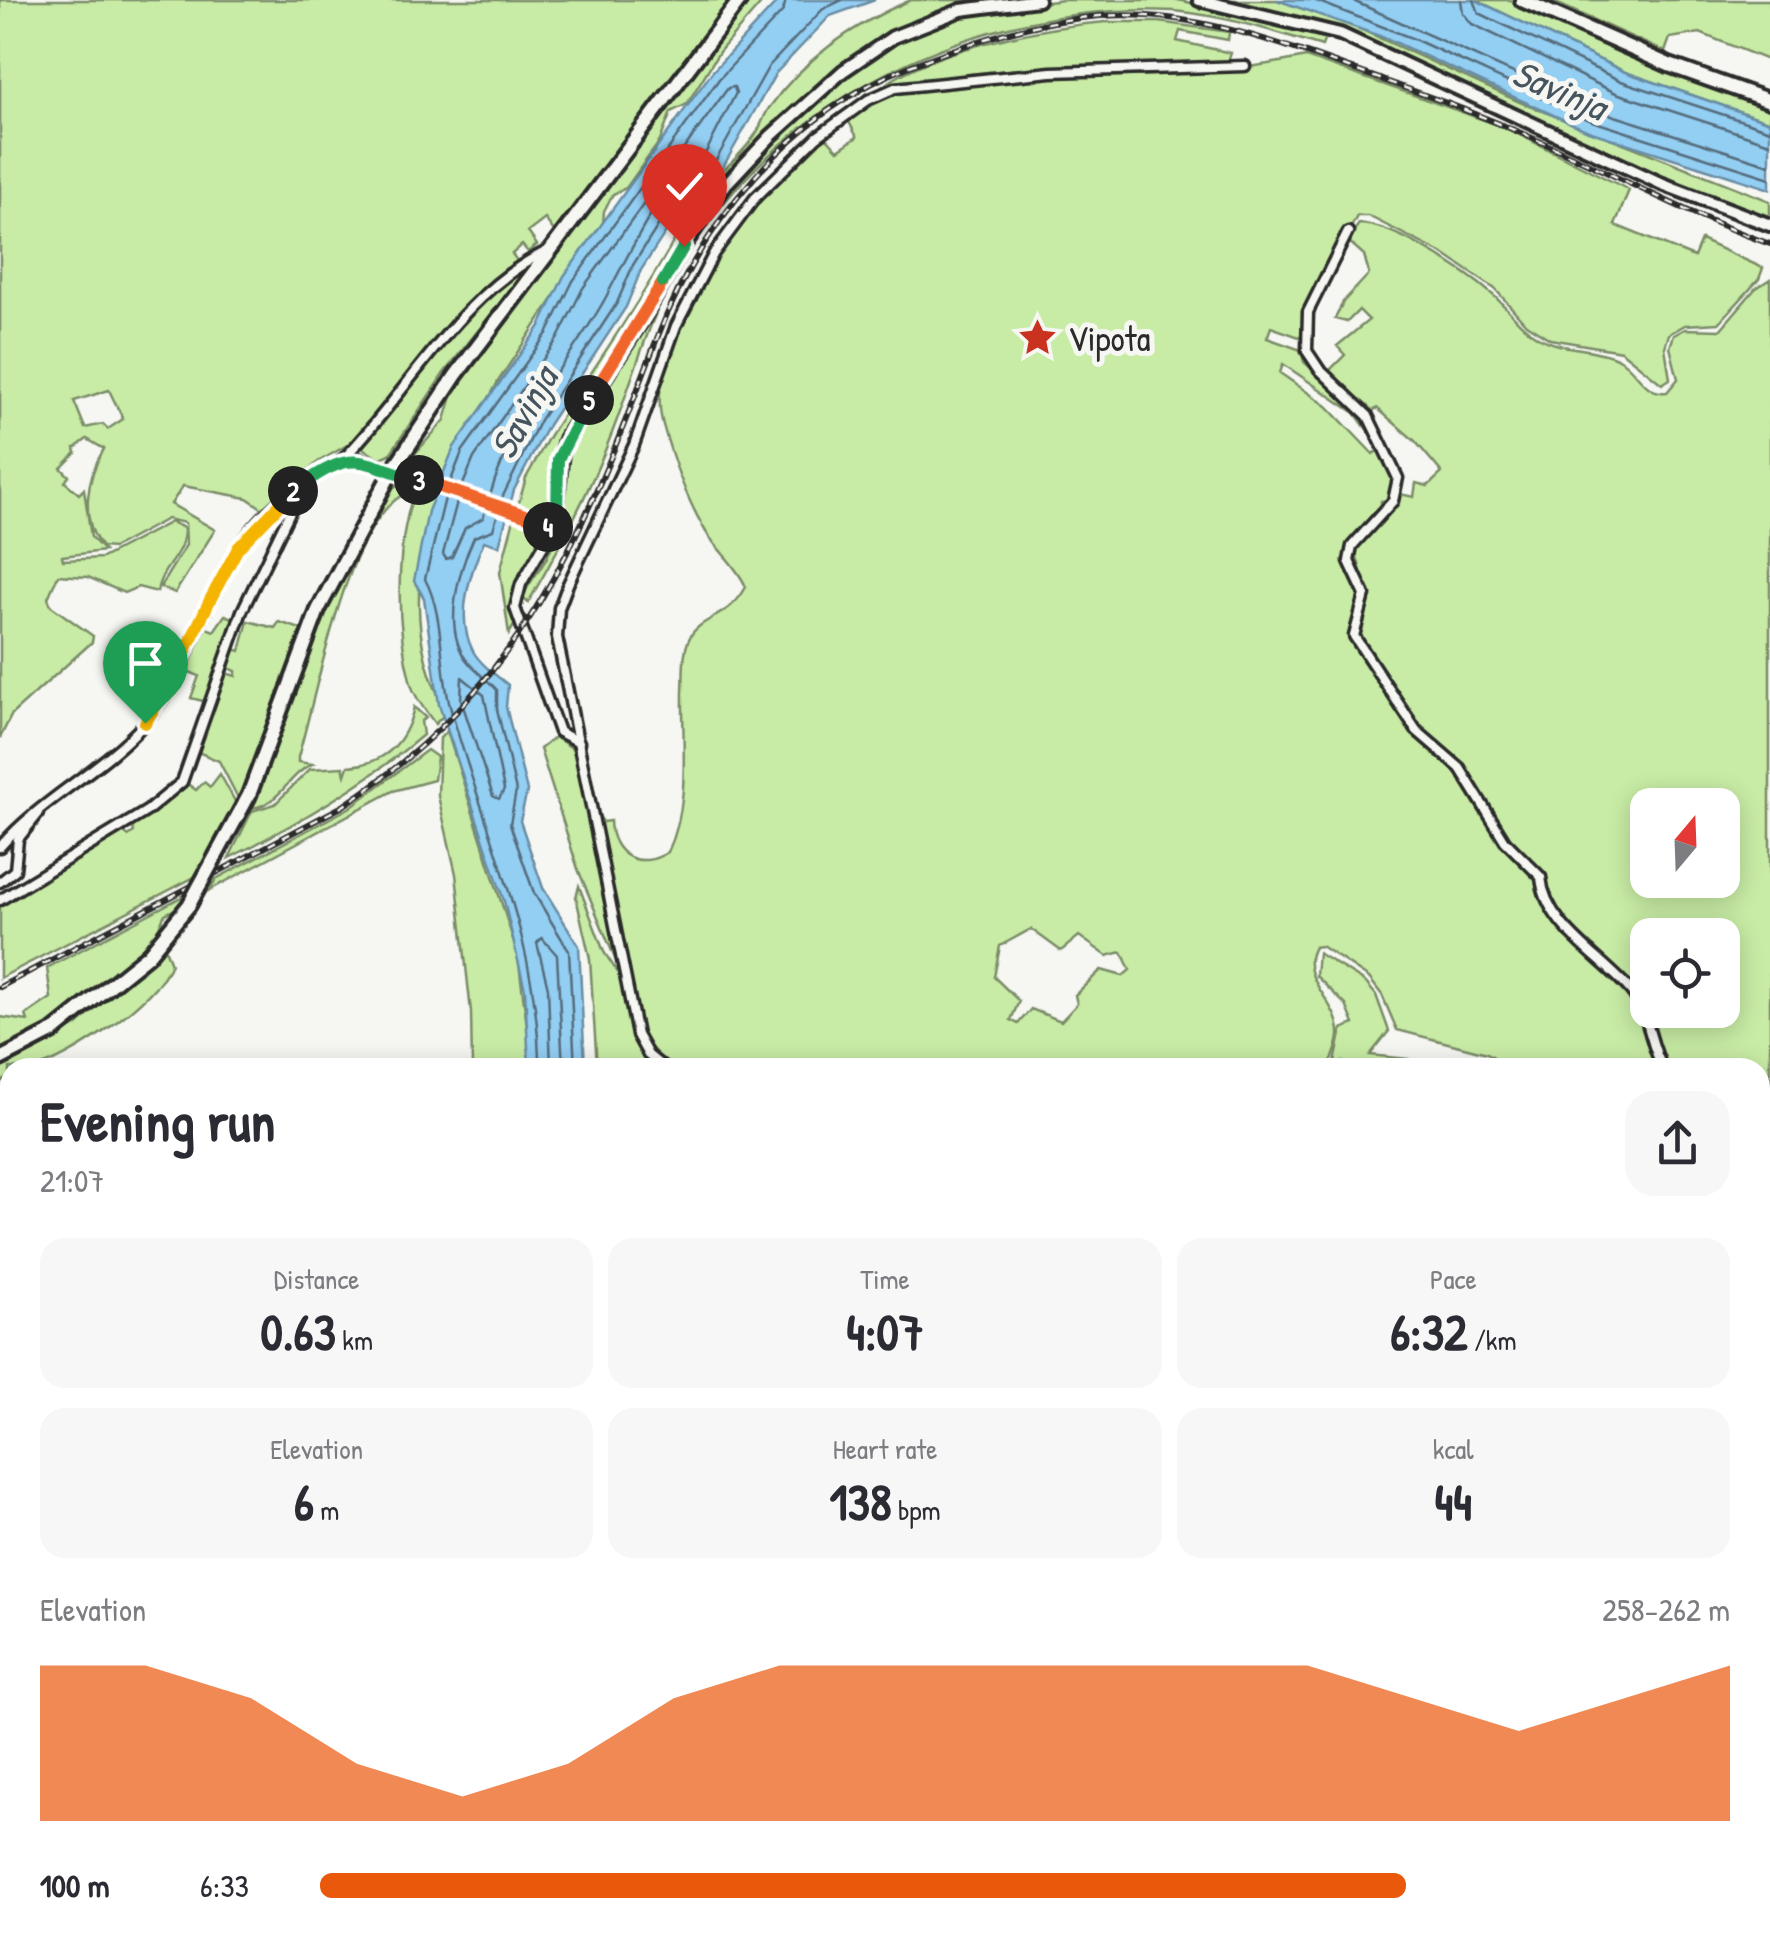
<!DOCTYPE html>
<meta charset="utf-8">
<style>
:root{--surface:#fff;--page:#f7f7f7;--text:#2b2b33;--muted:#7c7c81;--accent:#ea580c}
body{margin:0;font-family:"Patrick Hand",sans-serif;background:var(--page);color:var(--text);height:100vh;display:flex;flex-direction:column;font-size:38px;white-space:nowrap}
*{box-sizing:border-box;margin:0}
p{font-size:32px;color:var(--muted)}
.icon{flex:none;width:55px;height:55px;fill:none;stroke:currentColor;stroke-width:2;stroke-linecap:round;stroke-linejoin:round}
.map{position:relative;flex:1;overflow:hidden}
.drawer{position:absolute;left:0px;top:1058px;width:1770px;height:888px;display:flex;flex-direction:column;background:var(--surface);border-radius:30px 30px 0 0;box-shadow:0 5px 25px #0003}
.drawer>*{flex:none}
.needle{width:65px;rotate:19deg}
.controls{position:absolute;left:1630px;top:788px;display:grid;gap:20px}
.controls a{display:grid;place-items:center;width:110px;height:110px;border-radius:20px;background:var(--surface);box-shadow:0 5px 25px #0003;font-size:50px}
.pin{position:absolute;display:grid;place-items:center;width:85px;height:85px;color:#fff;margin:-102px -42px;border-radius:50% 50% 50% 0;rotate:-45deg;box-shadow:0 0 10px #0007}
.pin .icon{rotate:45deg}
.km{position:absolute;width:50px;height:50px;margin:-25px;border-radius:50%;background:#222;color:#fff;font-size:28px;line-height:50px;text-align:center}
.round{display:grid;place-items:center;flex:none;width:105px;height:105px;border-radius:30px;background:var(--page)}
.summary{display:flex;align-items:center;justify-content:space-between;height:170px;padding:0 40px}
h1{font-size:55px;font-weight:700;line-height:75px}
.stats{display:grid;grid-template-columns:repeat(3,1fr);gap:15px;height:170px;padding:10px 40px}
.stats div{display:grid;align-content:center;border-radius:25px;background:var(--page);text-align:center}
.stats b{font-size:50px;font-weight:700}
.stats small{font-size:28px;font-weight:400}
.stats p{font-size:28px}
.chart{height:280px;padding:20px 40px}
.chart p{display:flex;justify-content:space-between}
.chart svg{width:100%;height:180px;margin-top:10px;fill:var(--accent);opacity:.7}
ul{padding:0 40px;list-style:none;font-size:32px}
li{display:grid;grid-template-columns:160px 120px 1fr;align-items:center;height:75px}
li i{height:25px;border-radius:12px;background:var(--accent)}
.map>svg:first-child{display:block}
.green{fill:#c8eca5;stroke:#7a8c68;stroke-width:2.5;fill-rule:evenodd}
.water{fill:#93cef3;stroke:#698da3;stroke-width:2.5}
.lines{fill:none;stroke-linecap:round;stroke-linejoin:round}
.shore{stroke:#556c7b;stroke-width:2.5}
.minor-casing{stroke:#2b2b2b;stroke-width:15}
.tertiary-casing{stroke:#2b2b2b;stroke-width:18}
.primary-casing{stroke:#2b2b2b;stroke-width:20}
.minor{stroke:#f6f6f2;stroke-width:8}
.tertiary{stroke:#f6f6f2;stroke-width:10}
.primary{stroke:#f6f6f2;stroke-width:12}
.rail-casing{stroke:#2b2b2b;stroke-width:6}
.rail{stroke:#f6f6f2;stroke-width:2.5;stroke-dasharray:8;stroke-linecap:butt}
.primary-bridge-casing{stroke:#2b2b2b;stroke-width:20;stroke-linecap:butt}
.primary-bridge{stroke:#f6f6f2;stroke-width:12}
.split-1-casing{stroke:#fff;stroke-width:20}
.split-2-casing{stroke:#fff;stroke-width:20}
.split-3-casing{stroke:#fff;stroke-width:20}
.split-4-casing{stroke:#fff;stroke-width:20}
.split-5-casing{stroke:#fff;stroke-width:20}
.split-6-casing{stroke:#fff;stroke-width:20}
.split-7-casing{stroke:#fff;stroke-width:20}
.split-1{stroke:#f5b400;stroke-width:12}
.split-2{stroke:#f5b400;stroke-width:12}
.split-3{stroke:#22a559;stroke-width:12}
.split-4{stroke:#f0652b;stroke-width:12}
.split-5{stroke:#22a559;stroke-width:12}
.split-6{stroke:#f0652b;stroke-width:12}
.split-7{stroke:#22a559;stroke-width:12}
.labels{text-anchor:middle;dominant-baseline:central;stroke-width:10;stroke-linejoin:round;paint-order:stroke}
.poi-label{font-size:35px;fill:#2b2b2b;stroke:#f6f6f2;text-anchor:start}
.water-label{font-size:38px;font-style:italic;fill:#45545d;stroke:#f6f6f2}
</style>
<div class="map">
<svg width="1770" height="1943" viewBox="0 0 1770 1943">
<rect width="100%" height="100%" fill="#f6f6f2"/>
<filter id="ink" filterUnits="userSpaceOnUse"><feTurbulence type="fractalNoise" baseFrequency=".01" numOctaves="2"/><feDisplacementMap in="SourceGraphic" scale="20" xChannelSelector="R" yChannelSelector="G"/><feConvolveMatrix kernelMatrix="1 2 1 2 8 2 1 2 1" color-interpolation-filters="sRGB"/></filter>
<g filter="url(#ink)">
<!-- green -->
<g class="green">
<path d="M0,0H731L554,231L545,219L528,232L537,245L528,252L522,245L512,254L518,262L474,301L349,444L318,462L263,509L247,498L183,486L171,504L215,530L175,593L160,587L186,545L185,523L167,519L113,548L102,547C79,520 87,476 104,449L87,439L75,448L76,453L61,468L69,476L65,482L79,494L84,489L91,537L104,551L62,556L63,560L102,558L171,522L184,528C185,556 160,567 157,592L138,587L124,593L88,577L58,575L48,598L51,606L93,636L92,642L12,714L0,738ZM109,390L123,419L108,429L103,424L85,428L74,401Z"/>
<path d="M747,0H764L719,52L687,104L671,112L660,141L626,188L613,194L604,211L603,224L499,380L444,481L410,468L413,456L445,420L453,393Z"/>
<path d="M911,0H1008L969,5L922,20L861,55L726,181L557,458L552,512L518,506L526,478L550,435C598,362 651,286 691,210C706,180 737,163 755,135C761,127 763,117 769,108C805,57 856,23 911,0Z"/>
<path d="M1062,0H1178L1327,33L1322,46C1273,31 1226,16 1174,11C975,0 775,100 677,270C648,321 633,379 612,433C590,491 559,549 528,603L523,598C528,581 541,571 548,555C556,539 553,536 564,519C558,493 560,462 570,437C581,407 605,379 621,352C687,242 780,94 900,37C953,12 1006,8 1062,0Z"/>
<path d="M1214,0H1277L1325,13L1522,103L1770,201V220L1661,178L1319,25Z"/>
<path d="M1476,0H1510L1634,57L1770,106V122L1625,72Z"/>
<path d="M1549,0H1770V61L1700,33L1670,38L1665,52Z"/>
<path d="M1106,22H1159L1229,32L1228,40L1180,31L1177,41L1231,53L1227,65C1115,68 981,60 874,93C922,51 1041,27 1106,22Z"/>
<path d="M1306,57L1504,127L1629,190L1615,225L1694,257L1701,240L1763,268L1759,279L1719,323L1685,325L1669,334L1665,347L1670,379L1662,384L1621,351L1550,339L1526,324L1495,289L1445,255L1368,216H1357L1308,310L1305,339L1271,327L1267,338L1301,350L1304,362L1363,413L1397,477L1391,500L1381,501V510L1354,543L1352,556L1364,595L1357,643L1368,596L1355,550L1359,537L1400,494L1414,497L1416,483L1428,486L1442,473L1415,441L1377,408L1368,415L1367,406L1363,408L1326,374L1345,355L1337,346L1369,320L1359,310L1347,322L1335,319L1343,302L1369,274L1364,255L1347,240L1359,224C1394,224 1467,272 1493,295C1509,309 1520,327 1538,337C1564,351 1594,347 1619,359C1637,369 1644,395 1667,392L1678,379L1670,347L1674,335L1685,329L1720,330L1755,289L1770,279V1295L1760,1289V1068L1510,1067L1487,1053L1397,1030L1382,995L1369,978L1321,946L1314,947C1296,978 1341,1003 1339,1036C1338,1047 1333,1058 1329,1067H668L643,1038L597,813L603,822L610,821C611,855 639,871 668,852C691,804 682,743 683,691C684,673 682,653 690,637C700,617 730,618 746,587C737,566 718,551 706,532C687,500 673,461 663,425C638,339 760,185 826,137L838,150L857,137L847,118C917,65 1039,77 1123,76C1185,75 1246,70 1306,57ZM1283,364L1355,413L1381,449L1373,454L1327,406L1280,373ZM1648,805H1722V880H1648ZM1031,929L1061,951L1079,936L1107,956L1122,952L1130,970L1123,976L1101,970L1075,995L1077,1004L1061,1021L1031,1009L1018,1024L1011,1020L1019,1001L994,977L1000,946ZM1648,935H1722V1010H1648Z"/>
<path d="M526,265L529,267L444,373L390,454L379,459L361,447L366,435L463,319Z"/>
<path d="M403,483L409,484L408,497L401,496C345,530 317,694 298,757V762L312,764C288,775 281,803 253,808L334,593L393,487Z"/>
<path d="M417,484L435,490C417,566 406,641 447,712L435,724C427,712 415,699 411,684C395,624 395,541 417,484Z"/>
<path d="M515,515L530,520C555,554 503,585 515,624L509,634L500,572Z"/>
<path d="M225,615L236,619L207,702L191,698L199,676L185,670L204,627L214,631Z"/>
<path d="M248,621L275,628L279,622L301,629L239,800L219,761L198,752L222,672L236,676V671L224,666L230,648L240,651Z"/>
<path d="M414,707L426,718L421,721L423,735C364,785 297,824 229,858L252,811L275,804L310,769L343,767L345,775L348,766C386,764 406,742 414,707Z"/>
<path d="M447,731L518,955L532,1067H472L471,1012L456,874L438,796L440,738Z"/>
<path d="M555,737L572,748L576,758L616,961L578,869L540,749Z"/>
<path d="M427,750L437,757L434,780L393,791L210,890L216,879L349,808Z"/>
<path d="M220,774L237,805L202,873L0,978V902L122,829L128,836L134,832L131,823L185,782L196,790L204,782L210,787Z"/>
<path d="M579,886L604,952L624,982L647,1057L657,1067H597L590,959L576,897Z"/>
<path d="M187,894L177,908L165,914C161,921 159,929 155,935C131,976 43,1032 0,1053V1017L28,1021L26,1015L51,998L47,968Z"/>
<path d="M165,948L171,964C157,999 71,1060 34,1068C27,1069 17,1068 10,1068V1078L0,1082V1068L76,1026Z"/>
<path d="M1318,953L1365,982L1376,995L1389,1031L1370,1055L1408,1059L1424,1067H1356L1343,1062L1334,1067L1342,1029L1354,1024L1346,1005L1316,976Z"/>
<path d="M1760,1298L1770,1304V1461L1760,1472Z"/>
<path d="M1760,1519L1770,1535V1655L1760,1670Z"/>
<path d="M0,1537L10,1538V1935H221L207,1943H0Z"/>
<path d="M1770,1671V1943H1769L1755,1935H1760V1683Z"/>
<path d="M346,1935H1459L1447,1943H353Z"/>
<path d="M1472,1935H1733L1751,1943H1462Z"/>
</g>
<!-- water -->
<g class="water">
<path d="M779,0H875L830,16L776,73L723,167L693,190L641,270L626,307L548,425L514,490L499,546L484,541C470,573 455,617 473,651C480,664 497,676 508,685L506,707L527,791L520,821L543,888L579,946L585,1067H529L525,990L504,901L439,705L424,598L414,581L428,511L454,447L540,326L564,276L712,72Z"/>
<path d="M1277,0H1476L1625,72L1770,122V189L1588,131L1388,39Z"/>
<path d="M0,1465L10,1466V1539L0,1538Z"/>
</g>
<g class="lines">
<!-- shore -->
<g class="shore">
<path d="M1314,0L1414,39L1592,121L1770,178"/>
<path d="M1351,0L1596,110L1770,165"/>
<path d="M1461,0L1463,13L1472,24L1616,93L1770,143"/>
<path d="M1474,0L1479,13L1621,81L1770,130"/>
<path d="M728,88L734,87L736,93L706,152L673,172L672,165Z"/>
<path d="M450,483L462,452L548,332L573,281L719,79L783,11L786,0"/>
<path d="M462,487L474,458L558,338L583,288L653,191L660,189L662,196C641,229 624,262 606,297C570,364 510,421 490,496"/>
<path d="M446,494L425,579C445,617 439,665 450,706C483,828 539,939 539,1068"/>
<path d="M458,498L443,554L446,559L452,557L465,528L483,518L486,508"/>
<path d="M501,500L540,420L617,303L633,265L684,185L716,160L769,66L823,9L842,0"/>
<path d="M498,512L493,530L474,537C459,570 441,629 468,662C476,672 488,680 497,690V709L516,791L510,824L534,893L569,951L575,1068"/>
<path d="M462,677L484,695L504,790L499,799L493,796L461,700Z"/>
<path d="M551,1068L548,988L537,943L542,938L557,955L563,1068"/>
</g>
<defs>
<g id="minor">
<path d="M1348,232L1308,312L1307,351L1319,369L1368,416L1398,478L1393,501L1352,546L1349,561L1365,595L1354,636L1416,730L1460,768L1505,841L1541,877C1545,926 1601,956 1630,990C1650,1013 1649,1044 1663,1068"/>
<path d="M343,460L358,458L535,518L547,528L546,541L521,584L515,608L559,732L579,742"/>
<path d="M0,847C41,799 101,771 144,724C188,675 202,604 237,550C254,523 279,499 307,481C319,474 334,467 345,457C410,390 459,294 545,252"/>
<path d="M0,882L15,870L18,839L38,814"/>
<path d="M0,900L147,811L182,782L242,611L302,487"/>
<path d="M664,1068L648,1055L637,1035L557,637L559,608L568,584L634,445L676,326L714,253L755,198L817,137L868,100L895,88L1051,72L1245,66"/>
<path d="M1760,1213L1770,1230"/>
<path d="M1760,1485L1770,1468"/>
<path d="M1760,1507L1770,1525"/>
<path d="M1760,1674L1770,1661"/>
<path d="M333,1935L339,1943"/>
<path d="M1745,1935L1761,1943"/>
<path d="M1457,1943L1465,1935"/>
</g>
<g id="tertiary">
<path d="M1199,0L1340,34L1660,183L1770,225"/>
<path d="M547,528C562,516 557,463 565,439L643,319L684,246L727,183L771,136L843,71L893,37L961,10L1038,0"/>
</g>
<g id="primary">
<path d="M1522,0L1669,65L1770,101"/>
<path d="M249,795L318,610L392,471L456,375L740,0"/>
<path d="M0,1059L54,1031L148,955"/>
</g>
</defs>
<!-- minor casing -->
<use href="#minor" class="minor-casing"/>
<!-- tertiary casing -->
<use href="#tertiary" class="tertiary-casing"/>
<!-- primary casing -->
<use href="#primary" class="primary-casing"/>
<!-- minor -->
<use href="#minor" class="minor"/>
<!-- tertiary -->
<use href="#tertiary" class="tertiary"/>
<!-- primary -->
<use href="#primary" class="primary"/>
<defs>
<path id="rail" d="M0,987L343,806C524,686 583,535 656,341C701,223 790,113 910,66C971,42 1033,21 1100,16C1185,10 1267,38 1346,67C1408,89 1470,110 1530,137C1611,172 1687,215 1770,244"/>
</defs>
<!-- rail casing -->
<use href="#rail" class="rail-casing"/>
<!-- rail -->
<use href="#rail" class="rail"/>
<defs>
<path id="primary-bridge" d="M148,955L189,905L249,795"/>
</defs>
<!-- primary-bridge casing -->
<use href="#primary-bridge" class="primary-bridge-casing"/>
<!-- primary-bridge -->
<use href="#primary-bridge" class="primary-bridge"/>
</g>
</g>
<g class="lines" filter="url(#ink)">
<defs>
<path id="split-1" d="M145,723L170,684L210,600"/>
<path id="split-2" d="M210,600L238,548L293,491"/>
<path id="split-3" d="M293,491C355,447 353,460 419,480"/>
<path id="split-4" d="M419,480L534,518L548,527"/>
<path id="split-5" d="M548,527L557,516L558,459L589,400"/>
<path id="split-6" d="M589,400L663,282"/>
<path id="split-7" d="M663,282L684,246"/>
</defs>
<!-- split-1 casing -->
<use href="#split-1" class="split-1-casing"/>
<!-- split-2 casing -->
<use href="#split-2" class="split-2-casing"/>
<!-- split-3 casing -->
<use href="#split-3" class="split-3-casing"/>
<!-- split-4 casing -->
<use href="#split-4" class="split-4-casing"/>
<!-- split-5 casing -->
<use href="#split-5" class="split-5-casing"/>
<!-- split-6 casing -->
<use href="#split-6" class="split-6-casing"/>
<!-- split-7 casing -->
<use href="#split-7" class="split-7-casing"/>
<!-- split-1 -->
<use href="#split-1" class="split-1"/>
<!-- split-2 -->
<use href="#split-2" class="split-2"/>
<!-- split-3 -->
<use href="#split-3" class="split-3"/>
<!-- split-4 -->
<use href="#split-4" class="split-4"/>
<!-- split-5 -->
<use href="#split-5" class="split-5"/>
<!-- split-6 -->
<use href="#split-6" class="split-6"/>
<!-- split-7 -->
<use href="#split-7" class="split-7"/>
</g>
<!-- icons -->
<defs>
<symbol id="sight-bare" viewBox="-9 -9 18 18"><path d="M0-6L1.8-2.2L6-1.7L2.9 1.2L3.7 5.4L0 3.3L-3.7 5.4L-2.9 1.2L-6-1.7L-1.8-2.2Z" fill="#c8321e" stroke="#f6f6f2" stroke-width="2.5" paint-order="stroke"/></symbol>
</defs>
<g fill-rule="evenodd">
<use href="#sight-bare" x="1010" y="310" width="55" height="55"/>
</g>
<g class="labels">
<!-- poi labels -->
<g class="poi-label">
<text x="1068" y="338">Vipota</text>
</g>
<!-- water labels -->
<g class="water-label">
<text transform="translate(1560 89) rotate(23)">Savinja</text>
<text transform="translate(523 412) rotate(-61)">Savinja</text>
</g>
</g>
</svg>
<div class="controls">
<a><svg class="needle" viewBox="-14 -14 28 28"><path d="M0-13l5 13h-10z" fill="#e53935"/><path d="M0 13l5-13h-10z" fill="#7c7c81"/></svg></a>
<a><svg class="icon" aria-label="locate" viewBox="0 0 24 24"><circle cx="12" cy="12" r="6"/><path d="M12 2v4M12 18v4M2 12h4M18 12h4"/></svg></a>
</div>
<div class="pin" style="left:145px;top:723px;background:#1e9e55"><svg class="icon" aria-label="arrive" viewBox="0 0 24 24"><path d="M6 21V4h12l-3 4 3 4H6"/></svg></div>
<div class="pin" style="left:684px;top:246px;background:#d93025"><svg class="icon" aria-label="check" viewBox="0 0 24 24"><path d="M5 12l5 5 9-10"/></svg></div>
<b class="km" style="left:293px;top:491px">2</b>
<b class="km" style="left:419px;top:480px">3</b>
<b class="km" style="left:548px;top:527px">4</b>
<b class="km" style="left:589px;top:400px">5</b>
<section class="drawer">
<div class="summary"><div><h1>Evening run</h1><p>21:07</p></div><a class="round"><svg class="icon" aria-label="share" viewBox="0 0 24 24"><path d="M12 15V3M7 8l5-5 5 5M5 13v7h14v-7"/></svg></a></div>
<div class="stats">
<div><p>Distance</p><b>0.63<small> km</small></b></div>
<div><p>Time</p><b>4:07</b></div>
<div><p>Pace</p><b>6:32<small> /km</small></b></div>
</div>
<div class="stats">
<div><p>Elevation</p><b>6<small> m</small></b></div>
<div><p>Heart rate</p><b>138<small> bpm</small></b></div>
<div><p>kcal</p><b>44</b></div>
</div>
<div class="chart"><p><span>Elevation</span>258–262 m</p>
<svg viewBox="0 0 160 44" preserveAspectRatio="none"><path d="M0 44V6L10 6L20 14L30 30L40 38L50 30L60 14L70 6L80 6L90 6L100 6L110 6L120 6L130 14L140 22L150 14L160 6V44z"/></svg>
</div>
<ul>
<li><b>100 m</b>6:33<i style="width:77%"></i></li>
</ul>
</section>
</div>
